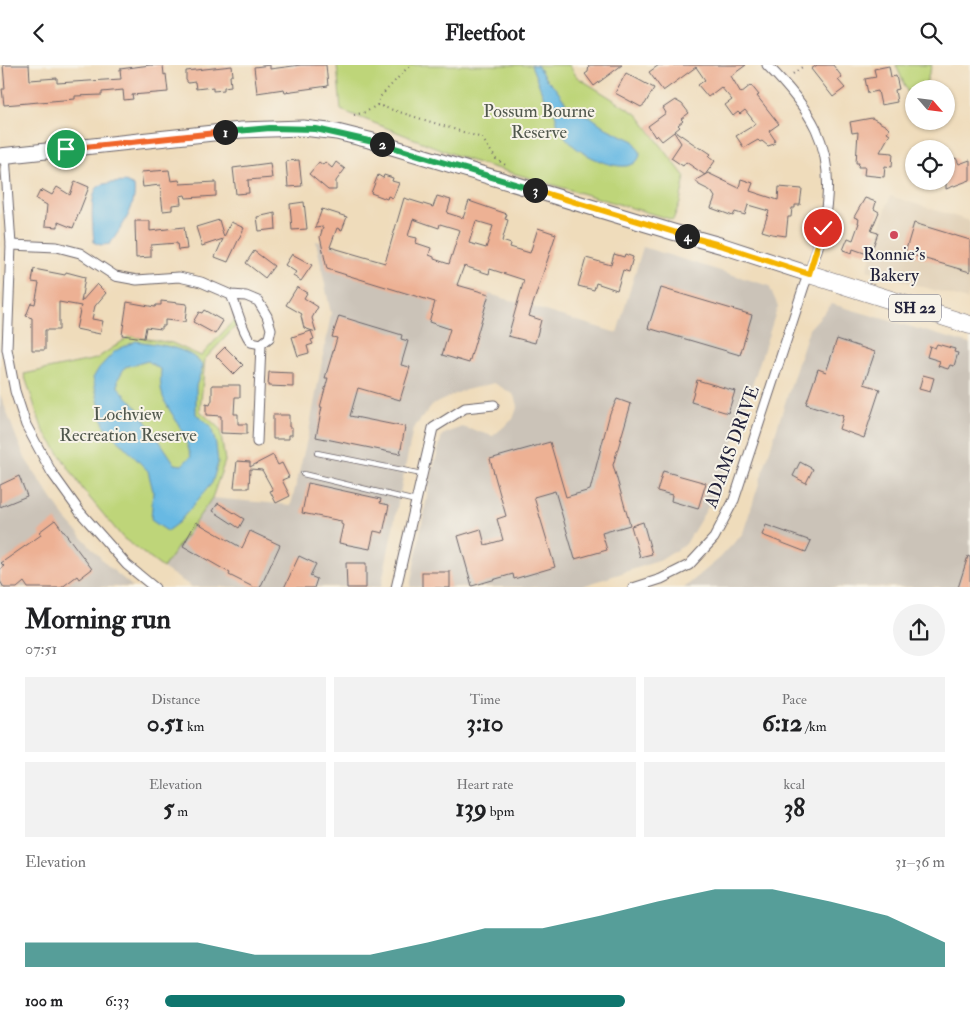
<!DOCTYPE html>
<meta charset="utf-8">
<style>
:root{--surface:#fff;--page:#f2f2f2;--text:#202124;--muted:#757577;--accent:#0f766e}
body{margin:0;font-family:"IM FELL Double Pica",serif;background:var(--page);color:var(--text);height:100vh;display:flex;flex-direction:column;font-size:19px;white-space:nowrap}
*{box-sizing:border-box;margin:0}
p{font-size:16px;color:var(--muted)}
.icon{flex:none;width:28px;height:28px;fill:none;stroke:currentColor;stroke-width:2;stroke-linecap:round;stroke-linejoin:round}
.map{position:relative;height:522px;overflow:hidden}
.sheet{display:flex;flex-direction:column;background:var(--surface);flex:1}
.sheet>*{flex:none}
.needle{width:32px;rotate:118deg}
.controls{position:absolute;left:905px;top:15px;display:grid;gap:10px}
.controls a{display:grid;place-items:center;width:50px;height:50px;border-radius:50%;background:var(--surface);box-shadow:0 1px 4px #0004;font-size:25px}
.pin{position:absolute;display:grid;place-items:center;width:42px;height:42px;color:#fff;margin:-21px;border:2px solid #fff;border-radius:50%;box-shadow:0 1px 5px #0007}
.km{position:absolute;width:25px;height:25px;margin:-12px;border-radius:50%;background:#222;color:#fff;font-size:14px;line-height:25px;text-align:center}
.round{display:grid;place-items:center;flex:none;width:52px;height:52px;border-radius:26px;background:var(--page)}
.headline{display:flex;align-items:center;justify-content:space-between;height:85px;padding:0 25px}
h1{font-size:28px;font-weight:700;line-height:38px}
.metrics{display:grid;grid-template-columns:repeat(3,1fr);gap:8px;height:85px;padding:5px 25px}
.metrics div{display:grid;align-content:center;border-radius:0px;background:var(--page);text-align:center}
.metrics b{font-size:25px;font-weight:700}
.metrics small{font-size:14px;font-weight:400}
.metrics p{font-size:14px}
.chart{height:140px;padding:10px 25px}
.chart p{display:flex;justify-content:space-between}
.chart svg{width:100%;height:90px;margin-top:5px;fill:var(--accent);opacity:.7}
ul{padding:0 25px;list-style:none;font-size:16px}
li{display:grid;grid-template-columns:80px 60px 1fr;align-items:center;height:38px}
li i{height:12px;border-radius:6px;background:var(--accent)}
header{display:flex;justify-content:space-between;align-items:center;height:65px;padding:0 25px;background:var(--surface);font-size:22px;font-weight:700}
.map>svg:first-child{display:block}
.built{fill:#dfcdb2}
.industrial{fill:#cbc3b8}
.green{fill:#bed579;stroke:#707c5a}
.water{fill:#68b9e3;stroke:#456e8f;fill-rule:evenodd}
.building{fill:#edb194;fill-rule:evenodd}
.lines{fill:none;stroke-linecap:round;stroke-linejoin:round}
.lane-casing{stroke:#6a6368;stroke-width:6}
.street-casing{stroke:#6a6368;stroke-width:11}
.primary-casing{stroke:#6a6368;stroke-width:17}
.highway-casing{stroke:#6a6368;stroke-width:19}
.path{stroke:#6a6368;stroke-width:2;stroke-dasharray:1 4;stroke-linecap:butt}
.lane{stroke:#fff;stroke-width:4.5}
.street{stroke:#fff;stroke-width:9}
.primary{stroke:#fff;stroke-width:15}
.highway{stroke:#fff;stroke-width:18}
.split-1-casing{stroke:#fff;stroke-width:10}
.split-2-casing{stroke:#fff;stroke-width:10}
.split-3-casing{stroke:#fff;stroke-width:10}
.split-4-casing{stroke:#fff;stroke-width:10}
.split-5-casing{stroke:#fff;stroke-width:10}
.split-1{stroke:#f0652b;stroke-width:6}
.split-2{stroke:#22a559;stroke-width:6}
.split-3{stroke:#22a559;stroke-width:6}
.split-4{stroke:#f5b400;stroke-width:6}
.split-5{stroke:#f5b400;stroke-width:6}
.poi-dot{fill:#d1495b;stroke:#f7f3e8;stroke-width:2}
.labels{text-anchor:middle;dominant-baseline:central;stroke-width:4;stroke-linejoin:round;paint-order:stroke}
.shield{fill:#f7f3e8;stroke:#62616f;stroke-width:1}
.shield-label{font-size:16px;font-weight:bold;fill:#22223b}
.park-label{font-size:18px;fill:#51584e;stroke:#f7f3e8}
.poi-label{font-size:18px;fill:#22223b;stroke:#f7f3e8}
.street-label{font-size:18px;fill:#22223b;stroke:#f7f3e8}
</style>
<header><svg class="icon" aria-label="back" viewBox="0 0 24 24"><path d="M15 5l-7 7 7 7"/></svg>Fleetfoot<svg class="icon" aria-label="search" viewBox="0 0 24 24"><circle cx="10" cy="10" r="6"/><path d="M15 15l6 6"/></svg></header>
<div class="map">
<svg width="970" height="523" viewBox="0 0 970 523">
<rect width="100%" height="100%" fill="#f7f3e8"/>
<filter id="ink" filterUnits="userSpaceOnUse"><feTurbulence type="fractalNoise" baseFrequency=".02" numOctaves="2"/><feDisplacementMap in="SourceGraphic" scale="10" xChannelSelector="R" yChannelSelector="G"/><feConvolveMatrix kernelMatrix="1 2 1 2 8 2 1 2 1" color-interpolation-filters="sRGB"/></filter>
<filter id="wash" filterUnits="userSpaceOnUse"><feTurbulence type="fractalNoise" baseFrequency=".0096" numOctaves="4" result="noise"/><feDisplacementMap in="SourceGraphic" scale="20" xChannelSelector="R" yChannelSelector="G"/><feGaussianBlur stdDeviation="1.12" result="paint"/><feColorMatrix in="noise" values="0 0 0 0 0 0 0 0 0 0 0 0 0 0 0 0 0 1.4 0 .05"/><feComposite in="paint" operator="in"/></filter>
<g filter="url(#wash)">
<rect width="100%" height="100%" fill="#efdcbb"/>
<!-- built -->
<path class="built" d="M890,131L970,156V225L967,235L867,205Z"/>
<!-- industrial -->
<g class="industrial">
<path d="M316,176L617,268L643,182L769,221L778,241L718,425L686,479L661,495L580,522H410L430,416L442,370L462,362L493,371L513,354L518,340L513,329L494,318L462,326L432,340L413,364L381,522H192L163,503L212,433L291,440L309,366L331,249Z"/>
<path d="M832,239L970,279V522L684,523L720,493L743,468L809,264Z"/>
<path d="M0,329L17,374L26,395L65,453L107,500L133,522H0Z"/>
</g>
<!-- green -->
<g class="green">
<path d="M337,0H569L577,12L638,50L685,112L680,137L673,155L468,95L341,45Z"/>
<path d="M896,0H932L924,24H914V42Z"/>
<path d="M235,254L237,260L205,294L200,346L220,364L225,396L212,433L163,503L123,473L84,426L42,363L24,309L96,294L130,271L172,278L201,291Z"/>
</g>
<!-- water -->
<g class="water">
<path d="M531,0H537L545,13L556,24L568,41L580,48L591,52L606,63L634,76L640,87C640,91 639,94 636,97C623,109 587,92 575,82C570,78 566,73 562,68C556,60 556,47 552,39L545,35Z"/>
<path d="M125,117L134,121C137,142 121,163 110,179C103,180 99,181 94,177C93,166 89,129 98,122C104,117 117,118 125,117Z"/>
<path d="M136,276C159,280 188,281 203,301L196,321V349L211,362L216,380L218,398L212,418L179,457L167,466L151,455L153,426L148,406L104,361L93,313L99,303L115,286ZM148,296L161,305C158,338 170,341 183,368C186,375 188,383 191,391L182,400L175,399L138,344L118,322V314L125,302Z"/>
</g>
<g id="blocks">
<!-- building -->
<g class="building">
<path d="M3,0H29L30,15L57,13V18L121,14L120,4L150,0H163L164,10L166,9L168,27L132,30L133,34L124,35L123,25L102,27V30L75,31V34L4,40L2,24H5Z"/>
<path d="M270,0V4L301,0H326L328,21L285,27L284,24L257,28L254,2Z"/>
<path d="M589,0H622L594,21L585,9L588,7Z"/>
<path d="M659,0H746L731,11L741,28L751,20L759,30L757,31L779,59L769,66L775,75L774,79L768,81L762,76L760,77L758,75L744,83L736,71L756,59L745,45L740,49L738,47L733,51L725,40L732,35L721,22L708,32L698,20L705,15L696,2L663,26L649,7Z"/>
<path d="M817,0H833L842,12L838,15L845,23L833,32L811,4Z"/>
<path d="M232,1L233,10L230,11L231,21L224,22V25L213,26V22L196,24L195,17L188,18L186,15V6Z"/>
<path d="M889,1L891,12L896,11L899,24L895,25L897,37L881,40L878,26L868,28L865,14L876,12L874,4Z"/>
<path d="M626,8L654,23L645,39L641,42L615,28Z"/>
<path d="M675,35L682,39L689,48L681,54L683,56L678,60L680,62L675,66L701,84L702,83L711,89L709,91L715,96L705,110L686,97L683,101L671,93L681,78L674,67L662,76L657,70L655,72L648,61L666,48L663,43Z"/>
<path d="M872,53L886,61L889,64L887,67L890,69L880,87L893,88L892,102L885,101L884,112L864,110L865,102H858L859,98H856L858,67L852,68L850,57Z"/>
<path d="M956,93L959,99L970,95V115L946,124V105L951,103L948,96Z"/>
<path d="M299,95L302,121L288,122L286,96Z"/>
<path d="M319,97L323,100L325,97L332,103L336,97L345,104L336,116V125H328L309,109Z"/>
<path d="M270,98L272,113L248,115L249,128L236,129L233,103Z"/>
<path d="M169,105L171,116L179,115L180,119L216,117V131L186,133L185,130L180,131L181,139L172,140V145L163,146L160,120L143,122L141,107Z"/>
<path d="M708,108L739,123L741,114L753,118L750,126L778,135L779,122L802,124L800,140H795V143H792L791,152H788L786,171L772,169L762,166L769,146L748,140L745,150L735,147L733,151L711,143L715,132L711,126L699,120L696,115Z"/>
<path d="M378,110L383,113L384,110L393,113L392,116L399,118L393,133L388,131L387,134L371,128Z"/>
<path d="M75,116L89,122L73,163L58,157V162L45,161L47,140L36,134L40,126L41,127L43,125L52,130L57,122L70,130Z"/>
<path d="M437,131L451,135L447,148L463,153L469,136L507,149L505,154L508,155L502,176L511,179L510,182L530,188L538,163L556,169L529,251L541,255L535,278L508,271L524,215L490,204L489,209L464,201L457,220L489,229L469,298L442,290L450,264L429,257L435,237L327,204L320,172L323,162L315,163L322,144L347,152L342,165L337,163L330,182L385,198L404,133L433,142ZM413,154L439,163L440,159L460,165L449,199L434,194V192L429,190L431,183L416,178L417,173L408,171ZM476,156L493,161L486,183L469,178Z"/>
<path d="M865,133L876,137L874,144L879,147L871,166L878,168L870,190L853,184L852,188L843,185L848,173L853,175L859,158H858L859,154L854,152Z"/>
<path d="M304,137L307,164L292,165L290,139Z"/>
<path d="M275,148L276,164L259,166L257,152Z"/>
<path d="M219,155L224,172L231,157L244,163L228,197L215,192L223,174L202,181L196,162Z"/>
<path d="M135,156H150V166L184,162L187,184L178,185L177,178L151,180V192L136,193Z"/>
<path d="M914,158L970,175V207L905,188Z"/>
<path d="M254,186L274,201L265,213L246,198Z"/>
<path d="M292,189L312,200L301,216L293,211L296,207L285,200Z"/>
<path d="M614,189L624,192L625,189L633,192L629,207L623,205L617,225L596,218L594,225L578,221L586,193L611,200Z"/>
<path d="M34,204L65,210L66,207L85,212L81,237L97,219L106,228L95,241L92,254L103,256L100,269L76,264L81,241L59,237V265H45V285H32V253L26,251L31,238L35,239L39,218L32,217Z"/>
<path d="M297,222L307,228L304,233L318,242L312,253L316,267L304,263L301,251L302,249L286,240Z"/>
<path d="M661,223L752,250L740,290L648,263Z"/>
<path d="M161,236L187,239L185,257L165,255V261H161V264L146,262L144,273L122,270L127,237L155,242L156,240H161Z"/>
<path d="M204,245L223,256L215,269L193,257L199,247L202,248Z"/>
<path d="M339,251L402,270L401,274L408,276L401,300L410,302L400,335L358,323L350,351L405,362L400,389L316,372L322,342H320L328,313H325L337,273L332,272Z"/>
<path d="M311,266L314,274L311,275L313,279L307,281L309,288L298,291L292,272Z"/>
<path d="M837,274L875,287L864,319L880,324L864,373L839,364L843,351L806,339L818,304L826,307Z"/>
<path d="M937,279L955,284L954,287L958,288L954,301L950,300L948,304L938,301L940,296L927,292L930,281L935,283Z"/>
<path d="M225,282L243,300L234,309L216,291Z"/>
<path d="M269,307L293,308V322L268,321Z"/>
<path d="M923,310L934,313L930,327L919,324Z"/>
<path d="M697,315L735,326L728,348L691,337Z"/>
<path d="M212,320H240V332H235L234,349H238V359H247V369L221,368V351L206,350V339L210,340L212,335Z"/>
<path d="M617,334L631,339L613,400L630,460L602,468L607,485L575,494L555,426L534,432L555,502L514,514L513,509L472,521L458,471L481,464L485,480L503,475L497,454L506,451L490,394L550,377L566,432L590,425L610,348Z"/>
<path d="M273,350H289V362H292V370H289V374H273Z"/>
<path d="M273,390L278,400L282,398L289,412L282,415L290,431L276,438L270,426L273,425L262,405L250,404L249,423H234L237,396L250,397V402Z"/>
<path d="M800,397L813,404L806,418L793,411Z"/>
<path d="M663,406L706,418L698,444L671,436L672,430L657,426Z"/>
<path d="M19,411L27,431L0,442V420Z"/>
<path d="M308,418L381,434L380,438L389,440L383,468L374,466L370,484L339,478L343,460L341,459V456L302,448Z"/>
<path d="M218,438L244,454L239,463L213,446Z"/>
<path d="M55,455L92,504L79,514L77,511L61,523H28L24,517L17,523H4L0,516V504L4,501L1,498L41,470L39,467Z"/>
<path d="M196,457L242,483L250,466L280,480L260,523H255L229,510L230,508L183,481Z"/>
<path d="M643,457L652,489L640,492L631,461Z"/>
<path d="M766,460L811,476L806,487L762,470Z"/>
<path d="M299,491L316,499L310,511L317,514L314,523H284Z"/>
<path d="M968,491L970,492V523H958Z"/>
<path d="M346,498H366V523H347Z"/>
<rect x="422" y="507" width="28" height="16"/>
</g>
</g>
</g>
<g filter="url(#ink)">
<use href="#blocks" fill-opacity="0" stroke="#6a6368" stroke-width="1"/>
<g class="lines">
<defs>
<g id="lane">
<path d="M317,388L422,409"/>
<path d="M303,409L416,436"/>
</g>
<g id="street">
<path d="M5,90L11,180L7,284L15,326L26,360L52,408L80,447L127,500L155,523"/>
<path d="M11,180L57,182L80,188L115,211L137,215L179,212L201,217L231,230L246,231L258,236L267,251L271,264L269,273L261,279L251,277C241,264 238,245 231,230"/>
<path d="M257,377L261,279"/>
<path d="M396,523L433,363L465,343L494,340"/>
<path d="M633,523L661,514L689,500L714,473L734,435L804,221C824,173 839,114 816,64C805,41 785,18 767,0"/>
</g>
<path id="primary" d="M0,91L241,65L303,63L337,67L369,75L673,167L723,181L809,209"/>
<path id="highway" d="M809,209L970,260"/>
</defs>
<!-- lane casing -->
<use href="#lane" class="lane-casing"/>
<!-- street casing -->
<use href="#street" class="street-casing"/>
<!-- primary casing -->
<use href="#primary" class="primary-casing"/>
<!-- highway casing -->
<use href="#highway" class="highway-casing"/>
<!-- path -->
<g class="path">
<path d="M793,9L805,0"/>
<path d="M377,40L482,73L496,94L507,101"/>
<path d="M354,50L366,47L377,40L380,32L410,0"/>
</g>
<!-- lane -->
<use href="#lane" class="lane"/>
<!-- street -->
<use href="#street" class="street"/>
<!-- primary -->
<use href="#primary" class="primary"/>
<!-- highway -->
<use href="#highway" class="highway"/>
</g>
</g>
<g class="lines" filter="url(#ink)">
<defs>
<path id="split-1" d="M66,84L225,67"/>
<path id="split-2" d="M225,67L270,63L316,64L382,79"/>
<path id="split-3" d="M382,79L535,125"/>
<path id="split-4" d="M535,125L687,171"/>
<path id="split-5" d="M687,171L723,181L809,209L823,163"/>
</defs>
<!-- split-1 casing -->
<use href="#split-1" class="split-1-casing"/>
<!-- split-2 casing -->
<use href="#split-2" class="split-2-casing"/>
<!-- split-3 casing -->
<use href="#split-3" class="split-3-casing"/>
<!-- split-4 casing -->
<use href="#split-4" class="split-4-casing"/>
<!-- split-5 casing -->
<use href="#split-5" class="split-5-casing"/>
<!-- split-1 -->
<use href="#split-1" class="split-1"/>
<!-- split-2 -->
<use href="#split-2" class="split-2"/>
<!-- split-3 -->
<use href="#split-3" class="split-3"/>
<!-- split-4 -->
<use href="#split-4" class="split-4"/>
<!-- split-5 -->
<use href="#split-5" class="split-5"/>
</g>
<!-- markers -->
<circle class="poi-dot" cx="894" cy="170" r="5"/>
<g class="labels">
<!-- shield labels -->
<rect class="shield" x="889" y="229.5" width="52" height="27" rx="4"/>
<g class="shield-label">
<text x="915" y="243">SH 22</text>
</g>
<!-- park labels -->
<g class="park-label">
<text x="539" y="46">Possum Bourne<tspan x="539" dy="21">Reserve</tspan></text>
<text x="128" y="349">Lochview<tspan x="128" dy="21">Recreation Reserve</tspan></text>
</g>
<!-- poi labels -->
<g class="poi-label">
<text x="894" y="189">Ronnie's<tspan x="894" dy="21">Bakery</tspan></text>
</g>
<!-- street labels -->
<g class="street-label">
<text transform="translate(732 382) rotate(-70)">ADAMS DRIVE</text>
</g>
</g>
</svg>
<div class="controls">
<a><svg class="needle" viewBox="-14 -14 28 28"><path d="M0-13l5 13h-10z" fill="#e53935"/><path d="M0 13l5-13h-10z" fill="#757577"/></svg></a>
<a><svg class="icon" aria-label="locate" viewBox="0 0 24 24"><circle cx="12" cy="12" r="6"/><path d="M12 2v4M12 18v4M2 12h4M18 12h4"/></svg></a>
</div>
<div class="pin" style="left:66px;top:84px;background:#1e9e55"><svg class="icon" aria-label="arrive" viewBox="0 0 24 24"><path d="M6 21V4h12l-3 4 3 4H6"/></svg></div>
<div class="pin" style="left:823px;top:163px;background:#d93025"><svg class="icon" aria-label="check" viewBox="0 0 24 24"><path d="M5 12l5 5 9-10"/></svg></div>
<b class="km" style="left:225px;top:67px">1</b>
<b class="km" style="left:382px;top:79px">2</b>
<b class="km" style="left:535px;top:125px">3</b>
<b class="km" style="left:687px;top:171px">4</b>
</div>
<section class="sheet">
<div class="headline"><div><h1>Morning run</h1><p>07:51</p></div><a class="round"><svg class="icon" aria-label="share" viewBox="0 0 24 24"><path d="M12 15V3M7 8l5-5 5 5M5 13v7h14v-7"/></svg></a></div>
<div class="metrics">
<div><p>Distance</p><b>0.51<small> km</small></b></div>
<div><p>Time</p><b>3:10</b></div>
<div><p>Pace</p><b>6:12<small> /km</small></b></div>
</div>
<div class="metrics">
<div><p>Elevation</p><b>5<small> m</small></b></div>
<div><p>Heart rate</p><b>139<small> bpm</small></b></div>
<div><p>kcal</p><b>38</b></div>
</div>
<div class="chart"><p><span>Elevation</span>31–36 m</p>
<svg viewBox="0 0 160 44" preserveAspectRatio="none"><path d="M0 44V32L10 32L20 32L30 32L40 38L50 38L60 38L70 32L80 25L90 25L100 19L110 12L120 6L130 6L140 12L150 19L160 32V44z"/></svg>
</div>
<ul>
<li><b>100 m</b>6:33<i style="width:59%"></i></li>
</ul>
</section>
